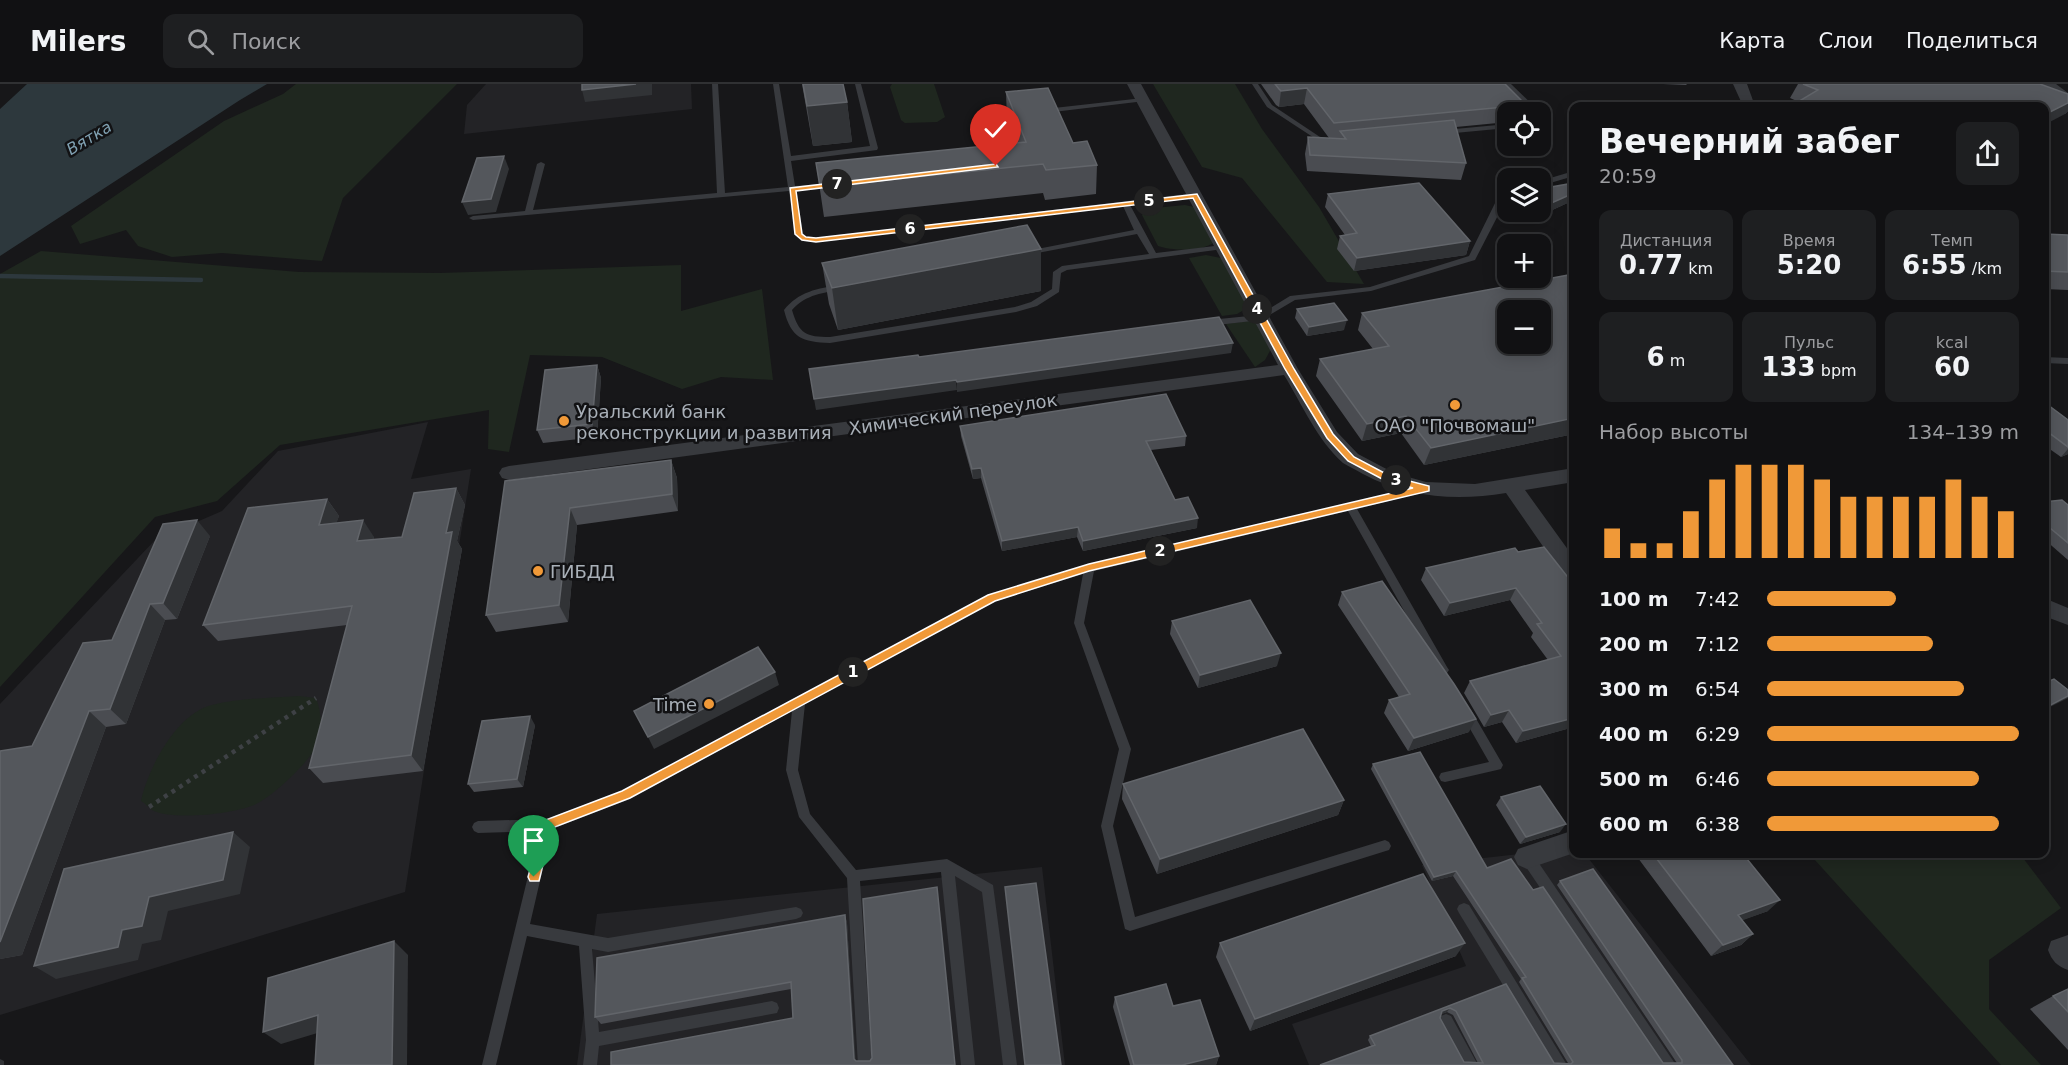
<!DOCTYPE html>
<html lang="ru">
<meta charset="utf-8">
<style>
:root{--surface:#111113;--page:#1e1f21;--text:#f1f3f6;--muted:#9c9da0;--line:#303133;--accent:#f09938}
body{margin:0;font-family:"DejaVu Sans",sans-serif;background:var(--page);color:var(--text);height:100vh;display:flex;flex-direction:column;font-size:22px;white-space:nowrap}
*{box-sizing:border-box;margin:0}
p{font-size:20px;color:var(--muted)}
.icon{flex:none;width:33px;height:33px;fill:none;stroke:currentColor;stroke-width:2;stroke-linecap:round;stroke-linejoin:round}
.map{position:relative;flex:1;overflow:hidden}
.details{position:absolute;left:1569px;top:18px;width:480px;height:756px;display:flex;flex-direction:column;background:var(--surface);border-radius:12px;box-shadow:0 3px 15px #0003,0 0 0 2px var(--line)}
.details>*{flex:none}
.buttons{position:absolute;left:1497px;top:18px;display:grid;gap:12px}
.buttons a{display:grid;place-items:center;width:54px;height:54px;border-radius:12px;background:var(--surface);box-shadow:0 3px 15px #0003,0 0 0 2px var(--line);font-size:30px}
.pin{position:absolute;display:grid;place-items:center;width:51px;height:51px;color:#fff;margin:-62px -26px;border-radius:50% 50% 50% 0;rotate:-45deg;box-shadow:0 0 6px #0007}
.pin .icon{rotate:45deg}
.km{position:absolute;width:30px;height:30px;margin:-15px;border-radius:50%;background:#222;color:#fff;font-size:16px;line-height:30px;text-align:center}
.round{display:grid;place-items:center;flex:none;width:63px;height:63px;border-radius:12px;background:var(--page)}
.head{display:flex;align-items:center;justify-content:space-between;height:102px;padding:0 30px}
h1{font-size:33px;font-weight:800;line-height:45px}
.metrics{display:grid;grid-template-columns:repeat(3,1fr);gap:9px;height:102px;padding:6px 30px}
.metrics div{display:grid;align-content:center;border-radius:12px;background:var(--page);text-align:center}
.metrics b{font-size:26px;font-weight:800}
.metrics small{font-size:16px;font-weight:400}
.metrics p{font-size:16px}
.chart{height:168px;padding:12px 30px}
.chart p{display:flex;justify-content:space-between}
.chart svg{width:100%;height:108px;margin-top:6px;stroke:var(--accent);stroke-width:6}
ul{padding:0 30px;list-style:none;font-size:20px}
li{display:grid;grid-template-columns:96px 72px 1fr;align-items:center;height:45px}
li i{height:15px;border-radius:8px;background:var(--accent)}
header{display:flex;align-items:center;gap:36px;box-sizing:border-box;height:84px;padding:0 30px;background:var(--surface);border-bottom:2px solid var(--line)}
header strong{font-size:28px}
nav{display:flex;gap:33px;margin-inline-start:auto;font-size:21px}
.search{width:420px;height:54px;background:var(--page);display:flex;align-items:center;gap:15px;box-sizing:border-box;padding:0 21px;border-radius:12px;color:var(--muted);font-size:22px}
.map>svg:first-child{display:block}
.built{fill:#232326}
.green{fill:#1f271f}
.water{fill:#2d383d}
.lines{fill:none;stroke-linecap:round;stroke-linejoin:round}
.stream{stroke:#2d383d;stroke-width:4.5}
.path{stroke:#3e4145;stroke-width:4.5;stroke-dasharray:4 5;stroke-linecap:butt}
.service{fill:#383a3e;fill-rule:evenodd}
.minor{fill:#383a3e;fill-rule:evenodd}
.wall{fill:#4a4c51;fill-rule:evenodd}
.shaded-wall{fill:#313336}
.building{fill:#54575c;stroke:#62656a;stroke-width:1.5;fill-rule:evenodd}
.route{fill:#f09938;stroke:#fff;stroke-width:1.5}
.poi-dot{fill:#f09938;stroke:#121214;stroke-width:2}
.labels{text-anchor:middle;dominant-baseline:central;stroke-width:5;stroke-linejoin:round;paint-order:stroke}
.far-water-label{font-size:16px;font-style:italic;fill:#81a2b3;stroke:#121214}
.poi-label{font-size:18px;fill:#a9b0b8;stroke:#121214;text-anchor:start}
.street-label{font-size:18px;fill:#a9b0b8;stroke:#121214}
</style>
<header>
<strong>Milers</strong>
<div class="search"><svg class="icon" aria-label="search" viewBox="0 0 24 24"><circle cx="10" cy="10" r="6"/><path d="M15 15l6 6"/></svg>Поиск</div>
<nav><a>Карта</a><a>Слои</a><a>Поделиться</a></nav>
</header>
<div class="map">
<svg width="2068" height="981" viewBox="0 0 2068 981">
<rect width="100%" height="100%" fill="#171719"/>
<!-- built -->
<g class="built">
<path d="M486,0H691L692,25L464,50L467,21Z"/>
<path d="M428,338L411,395L471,385L405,808L0,931V620L155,456L222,427L278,367Z"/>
<path d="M1573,764L1574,770H1585L1751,981H1309L1292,940L1466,882L1422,781Z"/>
<path d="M1042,783L1065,981H577L597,830Z"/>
</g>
<!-- green -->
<g class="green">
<path d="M296,0H457L343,114L322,177L222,169L172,173L138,162L126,146L80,160L71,142L224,37L283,10Z"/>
<path d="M892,0H934L945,33L937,38L905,39L901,36L890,3Z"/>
<path d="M1153,0H1235L1262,45L1319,123L1364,200L1327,198L1242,94L1202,83Z"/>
<path d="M1185,121L1194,123L1214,158C1203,168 1173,167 1158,162L1142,131L1145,125Z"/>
<path d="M41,167L299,188L440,189L681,181V227L762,205L773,296L721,293L682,305L602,273L530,271L509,368L488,365L489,326L280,361L217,417L155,433L0,603V190Z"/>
<path d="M1206,171L1221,174L1249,223L1237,230L1222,232L1189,174Z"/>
<path d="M1256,236L1271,265L1265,276L1255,283L1226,240Z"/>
<path d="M299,612L316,614C322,630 323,648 316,663C307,680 273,712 256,720C236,730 171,737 152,726C148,723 145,719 141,717C148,684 177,629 212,621C240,614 271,614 299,612Z"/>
<path d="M1821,770H2020L2061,824L1989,876V925L2041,981H2001L1814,775Z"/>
</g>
<!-- water -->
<path class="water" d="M27,0H267L240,16L0,172V25Z"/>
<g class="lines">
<!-- stream -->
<path class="stream" d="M0,192L201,196"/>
<!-- path -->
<path class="path" d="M149,723L316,614"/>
<!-- service -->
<g class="service">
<path d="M712,0H718L725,109L788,103L773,0H779L791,72L870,62L855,0H861L878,64L877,66L791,77L795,102L832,99L836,101L832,103L796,107L803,149L806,153L816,154L1195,109H1198V113L1130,121L1156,169L1223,161L1227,163L1223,165L1067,186L1061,189L1059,208L1037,222L1016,228L830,259C802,258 791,254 784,226C798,208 818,204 840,201L844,203L843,205C824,209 806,210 792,226C799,250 806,253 830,253L1015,223L1031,218L1052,205L1053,188L1062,182L1149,170L1137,150L1027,171L1023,169L1027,167L1134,146L1123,122L816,158L801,157L795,150L789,107L473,136L469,134L473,132L525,127L537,80L541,78L545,80L533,126L717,109Z"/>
<path d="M1252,0H1258L1272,21L1329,59V61H1325L1267,23Z"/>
<path d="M1504,0H1511L1540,28H1534Z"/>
<path d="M1143,14L1145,15V17L1045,29L1042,27L1045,25Z"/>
<path d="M1020,27L1022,28V30L993,35L1004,72L997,74L986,34L989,32Z"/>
<path d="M1540,30L1549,37V39L1540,41Z"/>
<path d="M1508,40V44L1444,50L1441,48L1444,46Z"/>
<path d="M1574,87V92L1540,102V97Z"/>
<path d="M1508,108V112L1475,176L1371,207L1295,216L1261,236L1209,242L1205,239L1209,236L1259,231L1290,212L1370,203L1469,172L1499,111Z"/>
<path d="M2044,273L2068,274V280L2044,279Z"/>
<path d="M1425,402L1430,405L1428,407L1357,425L1447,583L1449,586L1447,589L1443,591L1439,589L1348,427L1094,487L1084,539L1131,665L1113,742L1135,833L1385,756L1389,758L1391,762L1389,766L1130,847L1125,845L1101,742L1119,665L1074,539L1083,490L996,517L805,620L798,686L810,730L856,786L947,775L993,801L1017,981H1003L982,808L955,792L975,981H961L941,788L860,797L872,981H858L847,794L799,733L786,686L792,627L630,715L552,745L530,840L608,854L796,823L801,825L803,829L801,833L796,835L608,868L592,865L599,948L772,917L777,919L779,924L777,929L599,962L597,981H583L586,956L579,862L527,852L496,981H482L539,747L478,749L474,747L472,743L474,739L478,737L547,735L622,707L988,511L1089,480Z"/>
<path d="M1467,624L1471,626L1503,681L1501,685L1497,686L1445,698L1441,697L1439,693L1441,689L1489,678L1461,629L1463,626Z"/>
<path d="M1527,767L1532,769L1676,981H1660L1522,777L1521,773L1522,769Z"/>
<path d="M1464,819L1469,821L1567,981H1552L1459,829L1457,825L1459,821Z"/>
<path d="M1446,930L1451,932L1478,981H1463L1439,937L1441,932Z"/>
</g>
<!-- minor -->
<g class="minor">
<path d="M1127,0H1141L1298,285L1337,348L1358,370L1394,389L1426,398L1475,400L1574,384V398L1525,406L1574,474V499L1567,497L1506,409C1457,417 1408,414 1363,390C1357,386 1349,383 1343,379C1317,356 1302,320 1284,291L509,396L502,394L499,389L502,384L509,382L1278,281Z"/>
<path d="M1733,0H1747L1755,22H1743Z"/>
<path d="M2040,0H2056L2068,9V19Z"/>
<path d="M2044,514L2068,524V541L2044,532Z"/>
<path d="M1574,746V769L1527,785L1518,781L1514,773L1518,765Z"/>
<path d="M2068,851V886C2057,882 2052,877 2048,866L2051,857Z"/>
</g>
</g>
<!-- wall -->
<g class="wall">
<path d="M802,0H843L847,18L852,58L813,62Z"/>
<path d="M1261,0H1505L1526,21L1523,28H1508V38L1456,43L1466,79L1461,96L1307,87L1305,70L1308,53L1329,54L1304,20L1279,23L1276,21Z"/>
<path d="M1663,0H1687L1686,1Z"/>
<path d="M1798,0H2040L2068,10V27L2065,30L1799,18L1790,14Z"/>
<path d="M1006,8L1073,59L1097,81L1096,110L1045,116L1043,109L824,133L816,79L1015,59L1007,36Z"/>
<path d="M1574,99V116L1535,134L1528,128H1540Z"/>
<path d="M1328,110L1470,157L1466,171L1354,187L1337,165L1340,152L1345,151L1325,123Z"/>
<path d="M2044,150L2068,151V206L2044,205Z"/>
<path d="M1041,165V207L838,246L829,220L822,179Z"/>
<path d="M1574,190V350L1424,381L1401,349L1362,357L1316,292L1320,275L1373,265L1358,246L1362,229Z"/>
<path d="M1297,225L1344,246L1307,252L1295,234Z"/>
<path d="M597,281L601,294L597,353L543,359L537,346Z"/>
<path d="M2044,318L2068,336V370L2061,373L2044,361Z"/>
<path d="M960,342L1186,352L1185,362L1151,366L1175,416L1197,444L1083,467L1077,453L1002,467L981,394L973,395L961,352Z"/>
<path d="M671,376L677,394L678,427L577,441L568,538L496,548L486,531L505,397Z"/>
<path d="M456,404L465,421L457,457L462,465L423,687L323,699L309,684L347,541L218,557L203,541L327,415L339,432L336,439L374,453L373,456L402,453Z"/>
<path d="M2044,418L2068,421V476L2044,455Z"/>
<path d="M210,452L177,535L165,536L126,640L106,643L22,871L0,875V667L32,662L112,556Z"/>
<path d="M1544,463L1574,643L1516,659L1502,638L1484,643L1464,609L1470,597L1548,576L1531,553L1533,549L1510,516L1444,532L1421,496L1426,484L1518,468Z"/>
<path d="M1342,508L1469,648L1408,667L1384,629L1389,616L1399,613L1338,521Z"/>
<path d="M1172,537L1277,582L1198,604L1170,550Z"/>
<path d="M535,641L523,703L474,708L468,700Z"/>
<path d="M1373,680L1487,784L1533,806L1663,979H1677L1557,801L1560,797L1733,981H1320L1371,962L1368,956L1370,952L1506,900L1554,979H1568L1519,898L1521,895L1453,792L1432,797L1371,685ZM1447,928L1453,931L1478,979L1464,978L1440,934L1441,930Z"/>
<path d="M1123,700L1344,716L1338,731L1157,790L1122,715Z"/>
<path d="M1501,713L1560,748L1520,760L1496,721Z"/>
<path d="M1635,770H1743L1768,827L1742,836L1753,850L1741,861L1711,872Z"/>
<path d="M1005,803L1061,981H1025Z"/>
<path d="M845,831L847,839L855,977L955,981H611L793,934L791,905L601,940L595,933Z"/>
<path d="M1220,859L1456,872L1250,947L1216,873Z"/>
<path d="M2068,905V966L2030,925L2053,912Z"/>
<path d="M1115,913L1173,922L1219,972L1216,981H1130L1113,923Z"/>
</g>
<!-- shaded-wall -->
<g class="shaded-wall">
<path d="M636,0H652V11L585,18L582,6Z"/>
<path d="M1307,4L1304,20L1279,23L1281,7Z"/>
<path d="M847,18L852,58L813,62L807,22Z"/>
<path d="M2068,19V27L2065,30L2044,41V31Z"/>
<path d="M504,72L509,85L496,128L468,131L462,118Z"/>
<path d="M1574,109V116L1535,134L1537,128H1540V124Z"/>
<path d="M1470,157L1466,171L1354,187L1357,174Z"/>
<path d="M1041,165V207L838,246L832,204Z"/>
<path d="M1347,236L1344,246L1307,252L1309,243Z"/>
<path d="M1233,259L1231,269L957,308V298Z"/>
<path d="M597,281L601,294L597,353L592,340Z"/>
<path d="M956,296L957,306L816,326L814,315Z"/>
<path d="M1406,332L1401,349L1362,357L1367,340Z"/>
<path d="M1574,334V350L1424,381L1431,364Z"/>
<path d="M2068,365V370L2061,373Z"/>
<path d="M671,376L677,394L678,427L672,410Z"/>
<path d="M981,384V394L973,395L972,385Z"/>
<path d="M456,404L465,421L457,457L462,465L423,687L411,671L446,449Z"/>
<path d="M327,415L339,432L330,458L319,441Z"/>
<path d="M570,424L577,441L568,538L559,521Z"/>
<path d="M1198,434L1197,444L1083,467V457Z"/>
<path d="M197,436L210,452L177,535L163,519Z"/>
<path d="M363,436L374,453L368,474L357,457Z"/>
<path d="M1078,443L1077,453L1002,467V457Z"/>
<path d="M1516,504L1510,516L1444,532L1450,519Z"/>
<path d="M150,520L165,536L126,640L110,625Z"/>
<path d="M1281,569L1277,582L1198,604L1200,591Z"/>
<path d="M775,588L779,601L654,665L648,653Z"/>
<path d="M2068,612V614L2044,626L2047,623Z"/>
<path d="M1509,626L1502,638L1484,643L1491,631Z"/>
<path d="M89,627L106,643L22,871L0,875V858Z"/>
<path d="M530,632L535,641L523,703L517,695Z"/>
<path d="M1574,634V643L1516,659L1523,647Z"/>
<path d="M1476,635L1469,648L1408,667L1414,654Z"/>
<path d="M1344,716L1338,731L1157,790L1160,775Z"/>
<path d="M1566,740L1560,748L1520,760L1526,753Z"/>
<path d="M233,748L250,763L240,810L168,827L161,856L142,860L138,876L56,895L34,882L122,846L149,813Z"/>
<path d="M1456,787L1453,792L1432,797L1434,793Z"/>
<path d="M1780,816L1768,827L1727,842L1738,831Z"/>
<path d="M845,831L847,839L856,981L854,975Z"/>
<path d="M1753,850L1741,861L1711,872L1723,861Z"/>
<path d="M394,857L408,871L407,981H392Z"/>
<path d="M1465,859L1456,872L1250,947L1255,935Z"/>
<path d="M1450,924L1447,928L1439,931L1442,927Z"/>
<path d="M318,931L334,944L281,960L263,948Z"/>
<path d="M1219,972L1216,981H1182Z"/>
<path d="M0,975L4,977V981H0Z"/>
</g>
<!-- building -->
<g class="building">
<path d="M582,0H636L582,6Z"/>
<path d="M803,0H843L847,18L807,22Z"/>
<path d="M1275,0H1505L1526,21L1334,39L1307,4L1281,7L1279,5Z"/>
<path d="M1803,0H2040L2068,10V19L2044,31V22H1791L1818,6Z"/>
<path d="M1048,4L1073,59L1087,57L1097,81L1046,86L1043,80L820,103L816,79L1026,58L1006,8Z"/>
<path d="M1454,36L1466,79L1310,71L1308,53L1346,55L1340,47Z"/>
<path d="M504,72L491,115L462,118L477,74Z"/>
<path d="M1419,99L1470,157L1357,174L1340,152L1357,149L1328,110Z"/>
<path d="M1574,99V109L1540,124V105Z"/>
<path d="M1027,141L1041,165L832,204L822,179Z"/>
<path d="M2044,150L2068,151V188L2044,187Z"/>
<path d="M1574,190V334L1431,364L1406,332L1367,340L1320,275L1389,262L1362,229ZM1508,226H1540V260H1508Z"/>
<path d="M1334,219L1347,236L1309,243L1297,225Z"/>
<path d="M1219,233L1233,259L957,298L956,296L814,315L809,285L918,271L919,273Z"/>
<path d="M597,281L592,340L537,346L545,286Z"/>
<path d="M1166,310L1186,352L1146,357L1175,416L1188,413L1198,434L1083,457L1078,443L1002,457L981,384L972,385L960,342Z"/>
<path d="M2044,318L2068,336V363L2044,345Z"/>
<path d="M671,376L672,410L570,424L559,521L486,531L505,397Z"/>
<path d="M456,404L446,449L452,448L411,671L309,684L352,522L203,541L248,424L327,415L319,441L363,436L357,457L402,453L414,409Z"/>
<path d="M2062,416L2068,421V459L2044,439V418Z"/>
<path d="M197,436L163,519L150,520L110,625L89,627L0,858V667L32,662L83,559L112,556L163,440Z"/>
<path d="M1544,463L1574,501V634L1523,647L1509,626L1491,631L1470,597L1561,572L1537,540L1542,539L1516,504L1450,519L1426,484L1515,464L1518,468Z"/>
<path d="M1382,497L1454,600L1476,635L1414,654L1389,616L1410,610L1342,508Z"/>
<path d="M1250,516L1281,569L1200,591L1172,537Z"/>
<path d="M758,563L775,588L648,653L634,627Z"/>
<path d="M2054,595L2068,606V612L2047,623L2044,621V599Z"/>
<path d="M530,632L517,695L468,700L482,637Z"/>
<path d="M1303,645L1344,716L1160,775L1123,700Z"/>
<path d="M1420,668L1487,784L1511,775L1533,806L1543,803L1663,979H1682V976L1560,797L1593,785L1733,981H1320L1375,961L1370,952L1506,900L1554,979L1571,980L1573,978L1522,894L1526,893L1456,787L1434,793L1373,680ZM1450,924L1456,927L1483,979L1464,978L1440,934L1442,927Z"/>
<path d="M1540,702L1566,740L1526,753L1501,713Z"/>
<path d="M233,748L223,796L149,813L142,842L122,846L118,863L34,882L64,785Z"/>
<path d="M1653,770H1743L1780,816L1738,831L1753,850L1723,861Z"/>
<path d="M1423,790L1465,859L1255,935L1220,859Z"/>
<path d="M1036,799L1061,981H1025L1005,803Z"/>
<path d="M937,803L955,981H611V968L793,934L791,898L595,933L597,874L845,831L854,975L856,977H870L872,974L863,815Z"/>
<path d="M394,857L392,981H315L318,931L263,948L268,894Z"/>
<path d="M1166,900L1173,922L1200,916L1219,972L1182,981H1134L1115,913Z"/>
<path d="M2068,905V928L2053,912Z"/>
</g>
<!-- route -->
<path class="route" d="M996,80L998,83L796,107L802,150L806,153L816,154L1197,110L1294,285L1333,350L1354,373L1390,392L1429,402V407L1089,487L995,517L630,714L552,744L540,793L539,797H530L528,793L543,737L622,707L988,511L1089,480L1413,404L1384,396L1348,377L1327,354L1285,285L1193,114L816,158L802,156L795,150L790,104Z"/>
<!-- markers -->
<g class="poi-dot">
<circle cx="1455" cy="321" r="6"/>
<circle cx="564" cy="337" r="6"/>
<circle cx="538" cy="487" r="6"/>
<circle cx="709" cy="620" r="6"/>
</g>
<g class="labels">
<!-- far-water labels -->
<g class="far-water-label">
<text transform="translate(89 54) rotate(-31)">Вятка</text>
</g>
<!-- poi labels -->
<g class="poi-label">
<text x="576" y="327">Уральский банк<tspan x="576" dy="21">реконструкции и развития</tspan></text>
<text x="1455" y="341" text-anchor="middle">ОАО "Почвомаш"</text>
<text x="550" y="487">ГИБДД</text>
<text x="697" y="620" text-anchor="end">Time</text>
</g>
<!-- street labels -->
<g class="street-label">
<text transform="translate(953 330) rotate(-8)">Химический переулок</text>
</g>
</g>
</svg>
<div class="buttons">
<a><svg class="icon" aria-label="locate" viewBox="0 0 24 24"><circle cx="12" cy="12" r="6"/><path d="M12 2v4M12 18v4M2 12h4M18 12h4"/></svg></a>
<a><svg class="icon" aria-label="layers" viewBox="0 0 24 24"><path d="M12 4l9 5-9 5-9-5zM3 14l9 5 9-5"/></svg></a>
<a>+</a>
<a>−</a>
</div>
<div class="pin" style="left:534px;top:793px;background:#1e9e55"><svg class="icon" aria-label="arrive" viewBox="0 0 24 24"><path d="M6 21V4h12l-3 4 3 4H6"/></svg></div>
<div class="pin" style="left:996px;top:82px;background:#d93025"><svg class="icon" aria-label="check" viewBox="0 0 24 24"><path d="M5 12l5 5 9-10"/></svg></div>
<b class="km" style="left:853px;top:588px">1</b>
<b class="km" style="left:1160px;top:467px">2</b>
<b class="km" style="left:1396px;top:396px">3</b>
<b class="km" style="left:1257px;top:225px">4</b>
<b class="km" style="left:1149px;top:117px">5</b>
<b class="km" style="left:910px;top:145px">6</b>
<b class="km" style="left:837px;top:100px">7</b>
<section class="details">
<div class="head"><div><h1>Вечерний забег</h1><p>20:59</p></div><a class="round"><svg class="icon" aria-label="share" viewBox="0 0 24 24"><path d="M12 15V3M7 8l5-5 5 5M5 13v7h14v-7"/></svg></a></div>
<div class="metrics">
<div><p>Дистанция</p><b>0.77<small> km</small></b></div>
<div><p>Время</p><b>5:20</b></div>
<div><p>Темп</p><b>6:55<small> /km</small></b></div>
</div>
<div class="metrics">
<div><b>6<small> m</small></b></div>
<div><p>Пульс</p><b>133<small> bpm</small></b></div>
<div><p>kcal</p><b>60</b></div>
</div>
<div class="chart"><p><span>Набор высоты</span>134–139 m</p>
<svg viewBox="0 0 160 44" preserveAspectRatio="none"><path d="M5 44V32M15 44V38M25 44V38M35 44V25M45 44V12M55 44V6M65 44V6M75 44V6M85 44V12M95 44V19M105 44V19M115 44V19M125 44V19M135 44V12M145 44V19M155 44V25"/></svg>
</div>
<ul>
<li><b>100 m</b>7:42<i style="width:51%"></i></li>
<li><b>200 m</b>7:12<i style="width:66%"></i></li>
<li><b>300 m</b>6:54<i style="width:78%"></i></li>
<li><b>400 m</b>6:29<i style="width:100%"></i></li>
<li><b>500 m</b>6:46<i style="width:84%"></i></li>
<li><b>600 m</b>6:38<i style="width:92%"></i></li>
</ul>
</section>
</div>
